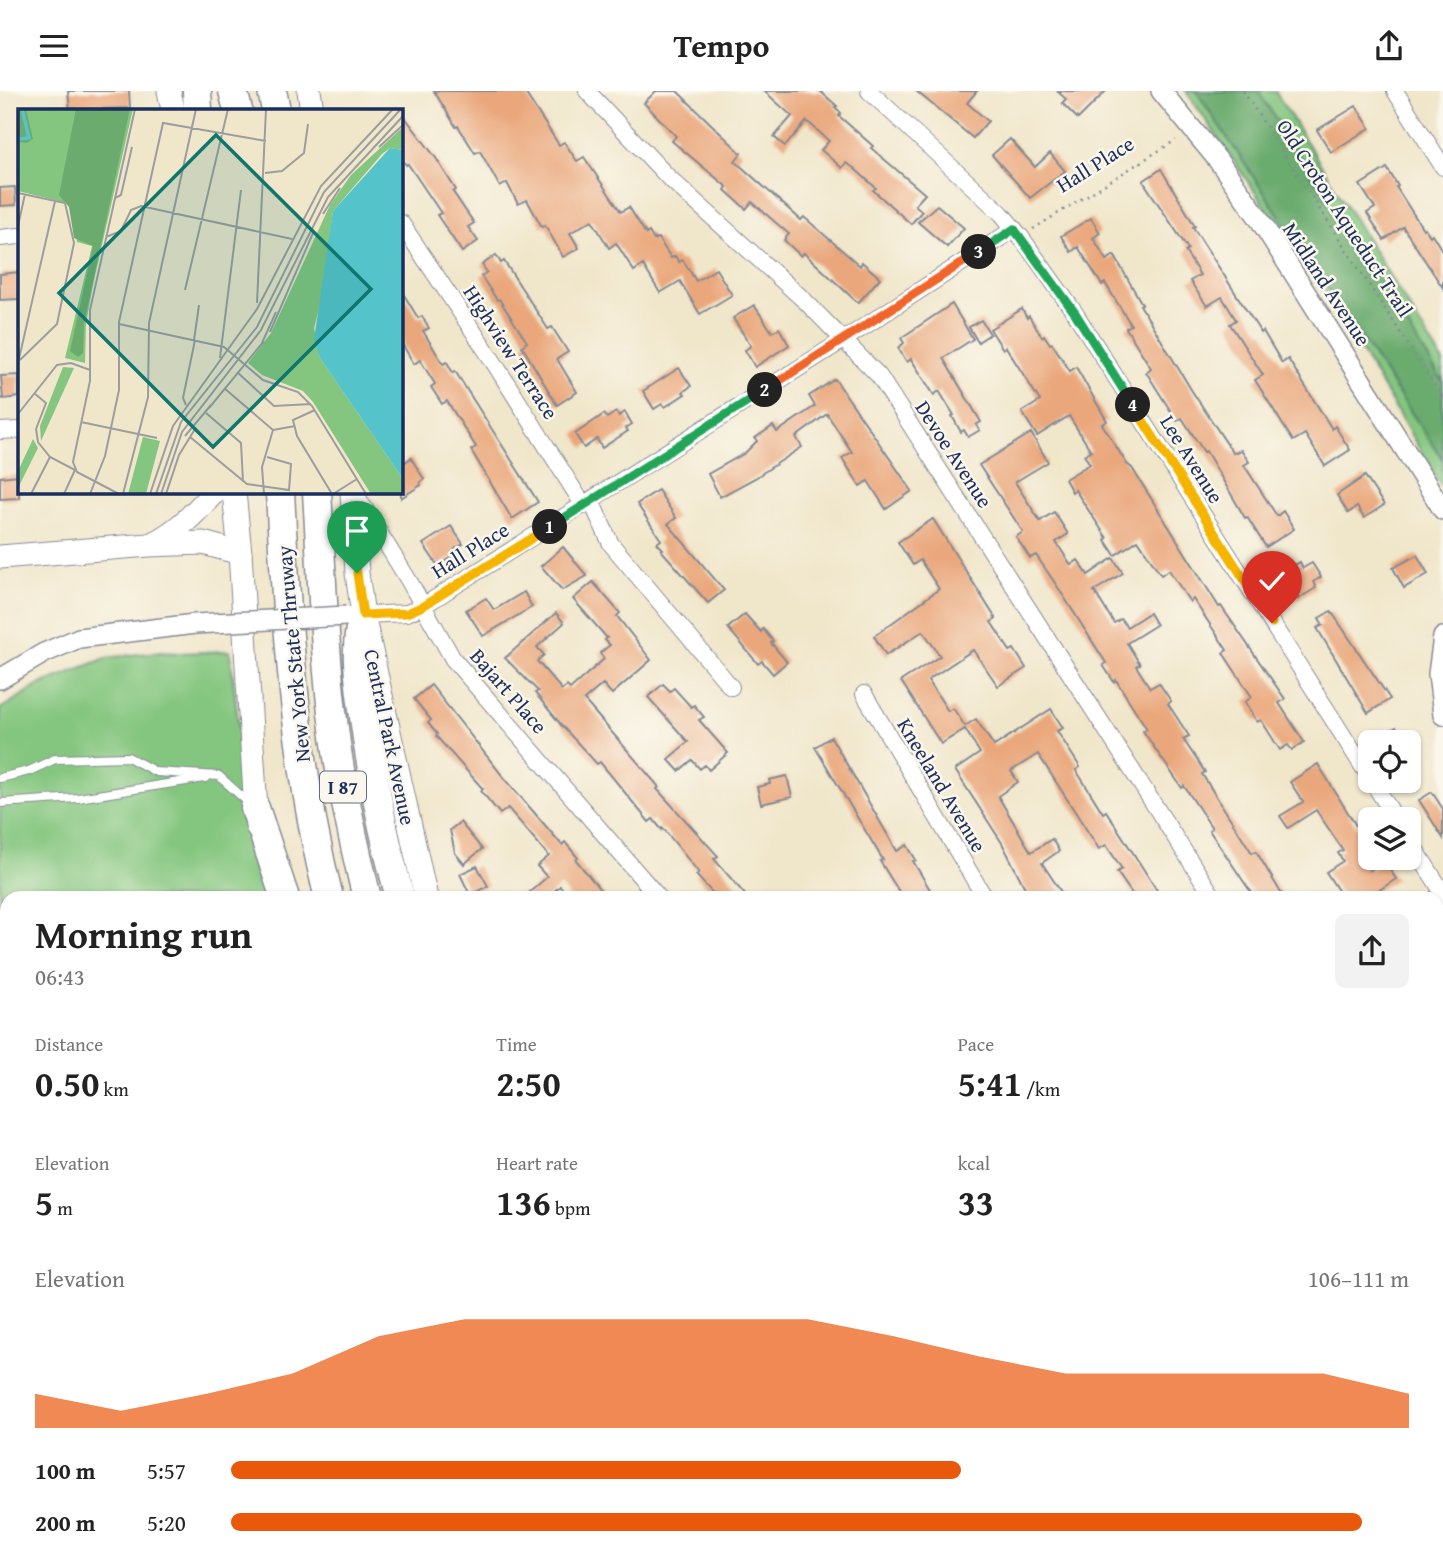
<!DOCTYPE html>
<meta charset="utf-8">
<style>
:root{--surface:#fff;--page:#f2f2f2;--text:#222;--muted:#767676;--accent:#ea580c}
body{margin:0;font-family:"Gentium Book Plus",serif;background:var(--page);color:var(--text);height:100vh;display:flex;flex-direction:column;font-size:26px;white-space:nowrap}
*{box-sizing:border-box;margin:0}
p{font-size:23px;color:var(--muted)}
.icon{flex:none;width:38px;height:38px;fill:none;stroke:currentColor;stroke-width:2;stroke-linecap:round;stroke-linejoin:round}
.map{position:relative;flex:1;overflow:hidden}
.details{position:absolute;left:0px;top:800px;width:1444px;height:674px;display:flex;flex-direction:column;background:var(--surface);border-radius:21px 21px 0 0;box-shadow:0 2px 5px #0004}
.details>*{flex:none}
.tools{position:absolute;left:1358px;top:639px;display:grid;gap:14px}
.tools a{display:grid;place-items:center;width:63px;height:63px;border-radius:10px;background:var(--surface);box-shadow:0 2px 5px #0004;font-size:35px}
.pin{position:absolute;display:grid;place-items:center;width:60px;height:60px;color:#fff;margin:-72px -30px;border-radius:50% 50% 50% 0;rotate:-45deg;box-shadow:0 0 7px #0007}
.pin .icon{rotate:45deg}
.km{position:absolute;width:35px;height:35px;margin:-18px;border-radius:50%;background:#222;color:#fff;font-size:19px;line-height:35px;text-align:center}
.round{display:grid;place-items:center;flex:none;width:74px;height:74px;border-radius:10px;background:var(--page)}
.headline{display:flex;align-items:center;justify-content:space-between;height:119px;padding:0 35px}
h1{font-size:38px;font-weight:700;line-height:52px}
.figures{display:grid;grid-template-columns:repeat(3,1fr);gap:10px;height:119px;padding:7px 35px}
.figures div{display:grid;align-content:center}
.figures b{font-size:35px;font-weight:700}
.figures small{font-size:19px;font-weight:400}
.figures p{font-size:19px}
.chart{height:196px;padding:14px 35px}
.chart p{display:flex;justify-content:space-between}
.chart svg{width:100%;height:126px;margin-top:7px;fill:var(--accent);opacity:.7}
ul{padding:0 35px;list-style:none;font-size:23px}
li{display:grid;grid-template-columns:112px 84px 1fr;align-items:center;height:52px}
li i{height:18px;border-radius:9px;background:var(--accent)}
header{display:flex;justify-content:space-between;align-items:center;height:91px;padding:0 35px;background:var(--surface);font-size:32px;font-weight:700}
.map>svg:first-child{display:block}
.green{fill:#84c67f;stroke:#507a6e;stroke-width:2}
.forest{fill:#6bab6e;stroke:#436d66;stroke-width:2}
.water{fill:#55c3ca;stroke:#387994;stroke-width:2}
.building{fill:#eaa77c}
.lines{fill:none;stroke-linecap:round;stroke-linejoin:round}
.service-casing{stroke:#868a94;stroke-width:10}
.minor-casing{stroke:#868a94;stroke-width:18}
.tertiary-casing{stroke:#868a94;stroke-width:22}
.secondary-casing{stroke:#868a94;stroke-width:25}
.motorway-casing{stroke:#868a94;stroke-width:31}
.path{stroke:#868a94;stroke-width:2.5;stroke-dasharray:2 5;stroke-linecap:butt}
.service{stroke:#fff;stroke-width:8}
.minor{stroke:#fff;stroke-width:16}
.tertiary{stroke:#fff;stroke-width:19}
.secondary{stroke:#fff;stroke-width:23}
.motorway{stroke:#fff;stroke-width:28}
.tertiary-bridge-casing{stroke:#868a94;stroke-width:22;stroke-linecap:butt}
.tertiary-bridge{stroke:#fff;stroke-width:19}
.split-1-casing{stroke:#fff;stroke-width:14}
.split-2-casing{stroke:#fff;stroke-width:14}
.split-3-casing{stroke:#fff;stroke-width:14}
.split-4-casing{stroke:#fff;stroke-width:14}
.split-5-casing{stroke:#fff;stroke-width:14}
.split-1{stroke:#f5b400;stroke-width:9}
.split-2{stroke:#22a559;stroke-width:9}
.split-3{stroke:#f0652b;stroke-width:9}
.split-4{stroke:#22a559;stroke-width:9}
.split-5{stroke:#f5b400;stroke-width:9}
.labels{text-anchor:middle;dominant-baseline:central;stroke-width:5;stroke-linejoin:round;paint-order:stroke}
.shield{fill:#fbf7ec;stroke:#5e6b89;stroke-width:2}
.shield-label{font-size:19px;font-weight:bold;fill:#1b2f5e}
.street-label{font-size:21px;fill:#1b2f5e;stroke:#fbf7ec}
.inset-river{fill:none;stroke:#55c3ca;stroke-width:3.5}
.inset-road{fill:none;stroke:#9b9d9f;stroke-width:2}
.view{fill:#0f766e;fill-opacity:0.15;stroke:#0f766e;stroke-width:3.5}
.inset-edge{fill:none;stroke:#1b2f5e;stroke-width:3.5}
</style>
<header><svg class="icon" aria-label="menu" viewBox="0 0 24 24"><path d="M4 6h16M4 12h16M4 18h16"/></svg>Tempo<svg class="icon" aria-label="share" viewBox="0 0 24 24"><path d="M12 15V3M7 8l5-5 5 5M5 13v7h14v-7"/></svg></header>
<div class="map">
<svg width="1443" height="1473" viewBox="0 0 1443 1473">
<rect width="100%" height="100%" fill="#fbf7ec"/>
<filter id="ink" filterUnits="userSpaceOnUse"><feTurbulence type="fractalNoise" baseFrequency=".0143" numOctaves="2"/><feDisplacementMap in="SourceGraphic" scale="14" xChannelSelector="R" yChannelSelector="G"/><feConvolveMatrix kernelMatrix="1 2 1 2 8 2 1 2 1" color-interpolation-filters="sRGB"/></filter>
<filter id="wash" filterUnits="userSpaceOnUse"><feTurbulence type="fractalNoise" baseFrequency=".00686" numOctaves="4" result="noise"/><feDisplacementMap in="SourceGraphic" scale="28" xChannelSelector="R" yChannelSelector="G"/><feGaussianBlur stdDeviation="1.57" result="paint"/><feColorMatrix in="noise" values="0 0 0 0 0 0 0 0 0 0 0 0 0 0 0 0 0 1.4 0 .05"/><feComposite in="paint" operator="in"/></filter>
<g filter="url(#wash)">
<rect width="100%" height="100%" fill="#f0e6ca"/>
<!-- green -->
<g class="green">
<path d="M1186,0H1275L1443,271V397L1338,222Z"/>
<path d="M230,560L245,690L265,807H7V957L0,953V618L41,593L106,567L157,561L180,562Z"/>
<path d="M402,1467H511L513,1473H409Z"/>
</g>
<!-- forest -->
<path class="forest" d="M1196,0H1258L1443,291V369Z"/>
<!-- water -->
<path class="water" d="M0,953L7,957V1466H402L409,1473H0Z"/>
<g id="blocks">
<!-- building -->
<g class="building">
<path d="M68,0H129L130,17L70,19Z"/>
<path d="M434,0H524L559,54L564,51L577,70L584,66L621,121L629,116L646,143L649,141L654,149L658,147L671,167L675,165L679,171L683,169L696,190L716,178L732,204L700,223L680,190L660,202L643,174L634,180L616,152L609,157L592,129L570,142L579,157L563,166L545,134L542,136L527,109L518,113L507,92L500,96L480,60L475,62L458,35L456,36Z"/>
<path d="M656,0H677L741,62L735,70L801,129L804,126L860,175L862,171L880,187L858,212L804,162L801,165L784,149L789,143L752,111L746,118L725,99L727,96L672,50L676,45L644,12Z"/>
<path d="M764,0H820L837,15L835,16L841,22L839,25L873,55L871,57L925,103L915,114L922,120L911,133L873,99L876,97L854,77L846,72L842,77L821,59L829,50L807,30L785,55L774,46L792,25Z"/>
<path d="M916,0H977L967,12L988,30L973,47Z"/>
<path d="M1057,0H1106L1078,28L1062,12L1066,8Z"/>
<path d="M1356,15L1370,37L1331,61L1317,39Z"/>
<path d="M401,21L436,67L456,99L453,101L474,132L468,136L478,150L462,161L437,124L441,122L408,73L406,74L401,66Z"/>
<path d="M1010,48L1035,76L1050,62L1065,80L1030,107L992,64Z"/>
<path d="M1387,77L1398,95L1396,96L1423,138L1425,137L1430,145L1432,143L1443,161V197L1403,136L1384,149L1367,122L1375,117L1360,94Z"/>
<path d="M1161,78L1195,135L1193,136L1261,242L1263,240L1282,272L1288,268L1332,338L1335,335L1350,359L1325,375L1305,343L1293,350L1255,289L1263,284L1230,233L1236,229L1222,206L1207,215L1190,190L1200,184L1185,160L1188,158L1143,90Z"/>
<path d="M15,96L16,114L0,115V97Z"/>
<path d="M937,114L964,137L947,156L918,131Z"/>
<path d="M1091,127L1100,142L1093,147L1107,169L1114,164L1142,213L1140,214L1192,300L1233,362L1241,359L1249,371L1244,374L1277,425L1283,420L1294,438L1266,456L1247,426L1245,427L1206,360L1204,361L1182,327L1177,330L1146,281L1151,277L1126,237L1131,234L1105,192L1102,194L1078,156L1071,161L1061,145Z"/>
<path d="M496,164L501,172L504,170L548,238L552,236L568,261L557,268L577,301L557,314L522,255L527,251L499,208L497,209L481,185L487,181L482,174Z"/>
<path d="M19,181V208L0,209V183Z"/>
<path d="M401,199L418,227L422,225L429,237L423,240L443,273L447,271L453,282L455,280L538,411L512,428L471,359L476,356L447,310L442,313L431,296L435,293L420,269L414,273L401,251Z"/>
<path d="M952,213L973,248L943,267L981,331L976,334L980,339L968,346L964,339L961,341L952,325L954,324L939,300L934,304L911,268L907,271L898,257L904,252L901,247Z"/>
<path d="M754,214L772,241L779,237L789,254L755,276L745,259L751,255L733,227Z"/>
<path d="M1022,218L1027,227L1029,225L1042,246L1044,244L1050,253L1052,252L1070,280L1076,276L1107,330L1102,333L1127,373L1132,377L1219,516L1221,515L1285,608L1279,612L1304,651L1292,659L1288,654L1280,659L1261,629L1257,631L1245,611L1252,606L1223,562L1227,559L1193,508L1190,511L1169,479L1161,484L1138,449L1115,464L1105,449L1107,447L1075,399L1072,401L1065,388L1090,373L1084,364L1091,360L1069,325L1037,345L1022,321L1040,310L1006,256L1003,258L990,238Z"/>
<path d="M981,229L990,243L978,251L969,236Z"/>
<path d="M679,277L691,295L683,301L685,303L665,316L662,313L654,318L643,300Z"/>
<path d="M19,284V306L3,308L1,285Z"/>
<path d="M835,288L912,400L886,418L868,390L860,395L842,367L852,361L827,323L796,346L802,356L755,387L720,406L708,383L745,362L757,350L755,347L773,335L777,341L815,315L809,305Z"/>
<path d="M616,321L619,325L625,321L632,333L626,337L628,340L602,357L597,348L584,357L575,343L604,323L607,327Z"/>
<path d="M1031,342L1048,371L1015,391L1040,430L1054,421L1068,443L1056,451L1071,474L1078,469L1088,484L1113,467L1123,482L1094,500L1114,532L1121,528L1127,536L1149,522L1156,534L1127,552L1140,573L1136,575L1150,597L1159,592L1171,610L1168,613L1189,645L1183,648L1205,681L1202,683L1252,762L1256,760L1284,807H1257L1248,797L1209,739L1212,737L1184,695L1182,697L1143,640L1147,638L1116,589L1114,591L1103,574L1106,572L1059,498L1036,464L1030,467L1016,446L1023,441L979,374Z"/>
<path d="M411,367L424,388L420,391L421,394L401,407V374Z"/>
<path d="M19,384V407L0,408V386Z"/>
<path d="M1365,385L1384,414L1364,427L1357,416L1348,422L1337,404Z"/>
<path d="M658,399L676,427L668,433L724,499L708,512L661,459L663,458L657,452L661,449L637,413Z"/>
<path d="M933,428L996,528L991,531L1010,560L1014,558L1026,577L998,595L973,559L928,589L948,620L953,617L965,635L976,628L994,655L1051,618L1063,637L1057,640L1080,676L1076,679L1103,722L1106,720L1162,807H1135L1117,781L1122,778L1106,754L1099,758L1038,663L1011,680L1018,691L998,705L1031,761L1052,748L1059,760L1042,772L1065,807H1031L1025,797L1002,752L955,679L980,662L965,638L941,653L901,590L940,565L923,540L886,564L874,545L939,498L920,469L913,474L898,451Z"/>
<path d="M451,435L463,453L455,458L457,463L438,475L423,453Z"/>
<path d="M563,456L587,485L562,499L541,475Z"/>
<path d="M1417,464L1428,483L1404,497L1393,477Z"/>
<path d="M1300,471L1303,477L1312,472L1321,486L1313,491L1316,497L1298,508L1281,482Z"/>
<path d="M593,491L620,522L617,525L651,569L612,603L603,593L584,609L659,696L657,698L718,765L714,768L748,807H717L696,784L699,782L663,737L662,739L653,728L649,731L600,671L597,673L562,635L535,602L538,600L505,567L556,522L564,532L537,556L544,564L537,570L562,599L567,595L570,598L604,568L600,562L610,554L605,549L607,547L573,508Z"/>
<path d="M524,501L532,516L483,545L466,519L486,507L494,519Z"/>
<path d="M1331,520L1390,608L1368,622L1317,537L1323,534L1319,527Z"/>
<path d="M745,523L761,541L763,538L773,550L771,552L787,571L773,583L762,570L758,573L728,537Z"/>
<path d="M663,593L670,600L674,597L691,616L694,614L704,626L699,629L728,662L709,679L705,674L700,678L692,669L679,680L668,668L688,651L648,606Z"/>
<path d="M431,594L501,683L562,754L565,751L578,767L576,769L607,807H570L560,795L547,807H523L547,786L537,775L549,765L508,717L500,723L481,700L483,698L436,645L437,643L428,632L431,629L414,608Z"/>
<path d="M1396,636L1405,651H1371Z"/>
<path d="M831,646L897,760L907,754L916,769L913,770L935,807H903L880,770L883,769L815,656Z"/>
<path d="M1318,673L1358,738L1362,735L1370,748V779L1384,770L1396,788L1367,807H1343L1326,781L1343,770L1338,762L1343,759L1316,719L1288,737L1280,725L1303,711L1290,691Z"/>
<path d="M787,685L792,706L761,713L757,696L770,693L769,689Z"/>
<path d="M1432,701L1443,718V747L1419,709Z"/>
<path d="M460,731L482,758L464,773L455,762L450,739Z"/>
<path d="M477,775L488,795L470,804L460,783Z"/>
</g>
</g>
</g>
<g filter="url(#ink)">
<use href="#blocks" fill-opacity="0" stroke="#868a94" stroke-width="2"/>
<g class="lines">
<defs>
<g id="service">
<path d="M0,687L29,680L55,668L128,666L156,681L219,685L250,713"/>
<path d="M0,712L78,707L205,687"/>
<path d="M0,911L7,914"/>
<path d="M461,1466L466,1473"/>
</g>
<g id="minor">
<path d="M587,0L668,86L805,210L879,285L1214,807"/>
<path d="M869,0L1001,122L1021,146L1075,222L1370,687"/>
<path d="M1395,0L1443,76"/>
<path d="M401,132L491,267L584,415"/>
<path d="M0,147L19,145"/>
<path d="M0,340L19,339"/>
<path d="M355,402L409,490L453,568L659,807"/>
<path d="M591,410L611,453L731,596"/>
<path d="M363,524L407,522L423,515L845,248L1014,138"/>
<path d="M864,603L985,807"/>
<path d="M1372,690L1396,728"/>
<path d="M1409,748L1443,802"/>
<path d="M1437,1157L1443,1167"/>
<path d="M1393,1466L1397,1473"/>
</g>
<g id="tertiary">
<path d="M1161,0L1217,68L1258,126L1443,419"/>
<path d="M1443,546L1438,583L1443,624"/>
<path d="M0,588L44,562L79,547L195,533"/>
<path d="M1437,809L1443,805"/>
<path d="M981,1466L987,1473"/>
</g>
<g id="secondary">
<path d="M169,0L173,19"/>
<path d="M309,0L312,19"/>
<path d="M234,401L240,462L257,735"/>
<path d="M352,401L357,482L363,524L426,807"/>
<path d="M152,453C178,440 195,422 214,401"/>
<path d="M0,466L149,454L203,452L240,462"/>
<path d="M530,1466L532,1473"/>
<path d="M641,1466L643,1473"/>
</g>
<g id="motorway">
<path d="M197,0L198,19"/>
<path d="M233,0L238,19"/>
<path d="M272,0L276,19"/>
<path d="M280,401C287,537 295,674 329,807"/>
<path d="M317,401C322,482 324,564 335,645C342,700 354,753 367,807"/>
<path d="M363,524C353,559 360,592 364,626C372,687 384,747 400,807"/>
<path d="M255,717L285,807"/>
<path d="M564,1466L567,1473"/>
<path d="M604,1466L607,1473"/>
</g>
</defs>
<!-- service casing -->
<use href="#service" class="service-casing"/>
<!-- minor casing -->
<use href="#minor" class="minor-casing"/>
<!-- tertiary casing -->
<use href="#tertiary" class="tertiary-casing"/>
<!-- secondary casing -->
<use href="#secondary" class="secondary-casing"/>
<!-- motorway casing -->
<use href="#motorway" class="motorway-casing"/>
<!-- path -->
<g class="path">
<path d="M1243,0L1443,307"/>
<path d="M1033,138L1176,49"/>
</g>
<!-- service -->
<use href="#service" class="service"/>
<!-- minor -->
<use href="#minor" class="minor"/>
<!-- tertiary -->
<use href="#tertiary" class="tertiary"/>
<!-- secondary -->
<use href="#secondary" class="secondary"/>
<!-- motorway -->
<use href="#motorway" class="motorway"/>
<defs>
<path id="tertiary-bridge" d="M195,533L346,525"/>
</defs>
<!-- tertiary-bridge casing -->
<use href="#tertiary-bridge" class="tertiary-bridge-casing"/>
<!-- tertiary-bridge -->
<use href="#tertiary-bridge" class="tertiary-bridge"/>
</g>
</g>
<g class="lines" filter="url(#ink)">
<defs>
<path id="split-1" d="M357,482L363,524L407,522L423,515L550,436"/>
<path id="split-2" d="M550,436L765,299"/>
<path id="split-3" d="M765,299L979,161"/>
<path id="split-4" d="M979,161L1014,138L1075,222L1133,314"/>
<path id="split-5" d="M1133,314L1272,532"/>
</defs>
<!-- split-1 casing -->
<use href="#split-1" class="split-1-casing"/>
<!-- split-2 casing -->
<use href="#split-2" class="split-2-casing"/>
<!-- split-3 casing -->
<use href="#split-3" class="split-3-casing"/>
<!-- split-4 casing -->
<use href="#split-4" class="split-4-casing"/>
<!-- split-5 casing -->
<use href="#split-5" class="split-5-casing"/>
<!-- split-1 -->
<use href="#split-1" class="split-1"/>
<!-- split-2 -->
<use href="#split-2" class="split-2"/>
<!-- split-3 -->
<use href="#split-3" class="split-3"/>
<!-- split-4 -->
<use href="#split-4" class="split-4"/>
<!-- split-5 -->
<use href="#split-5" class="split-5"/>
</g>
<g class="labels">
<!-- shield labels -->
<rect class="shield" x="320" y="680.5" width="46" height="31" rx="5"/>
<g class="shield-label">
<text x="343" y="696">I 87</text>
</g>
<!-- street labels -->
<g class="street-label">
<text transform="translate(1095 73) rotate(-32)">Hall Place</text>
<text transform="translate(1345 127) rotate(57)">Old Croton Aqueduct Trail</text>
<text transform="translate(1327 193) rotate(57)">Midland Avenue</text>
<text transform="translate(511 261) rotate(57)">Highview Terrace</text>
<text transform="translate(954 363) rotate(57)">Devoe Avenue</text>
<text transform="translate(1192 368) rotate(58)">Lee Avenue</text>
<text transform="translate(470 459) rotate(-32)">Hall Place</text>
<text transform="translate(293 563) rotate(-95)">New York State Thruway</text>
<text transform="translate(509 600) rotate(49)">Bajart Place</text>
<text transform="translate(390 646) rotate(78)">Central Park Avenue</text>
<text transform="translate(942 694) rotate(59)">Kneeland Avenue</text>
</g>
</g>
<!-- overview -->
<g transform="translate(18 18)">
<rect width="385" height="385" fill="#f0e6ca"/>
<path d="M0,0H115L76,171L68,214L67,254L47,249L74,137L59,133L52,95L0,82ZM385,18V41L372,39L364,45L315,102L305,184L296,219L302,249L385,370V385H353L295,293L285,282L244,266L230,254L253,224L312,96L333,66ZM45,258L56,259L23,332L22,317ZM125,328L142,332L128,385H110ZM15,330L20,339L0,379V362Z" fill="#84c67f"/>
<path d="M0,0H8L15,30L9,34L0,33ZM58,0H112L66,215L65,244L60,248L52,242L75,137L56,129L51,98L41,86Z" fill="#6bab6e"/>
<path d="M372,39L385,41V370L302,249L296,231L315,102Z" fill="#55c3ca"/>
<path class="inset-river" d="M0,30L11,29L4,0"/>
<path class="inset-road" d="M361,38L385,16M247,64L264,62L286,44L290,15M0,84L47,94L56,134L39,215L2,251M97,89L103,86L114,38M305,105L322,79M0,117L7,85M88,128L103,122L113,101L123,97L274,130M167,181L210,0M239,194L248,0M101,215L206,238L245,271L280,283L294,297L348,385M252,223L295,124M176,231L181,196M244,234L258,203M202,249L223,81M0,254L37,92M219,263L256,297L293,295M206,279L255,321M16,284L28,294L18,320L20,333L32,348L57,361L46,385M168,296L165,289L177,231M191,299L246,232M297,301L275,311L279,327L314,385M188,304L223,334L225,373M0,305L39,256L53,254L72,261M63,313L139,329M255,321L277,317M167,327L193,296M172,328L229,375L271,381L273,355L249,348M13,385L32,348M72,385L87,347L101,281V213L145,14L248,32M101,385L59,363L55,353L72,272V201L117,0M105,385L130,288L131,214L178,0M132,385L155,317L239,200L303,77L375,0M138,385L163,313L239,218L306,83L383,0M143,385L164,323L243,221L310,88L385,7M148,385L161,346L177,320M246,385L244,358L255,321M315,385L339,370"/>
<path class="view" d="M198,26L353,180L195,338L41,184Z"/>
<rect width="385" height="385" class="inset-edge"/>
</g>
</svg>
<div class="tools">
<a><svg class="icon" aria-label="locate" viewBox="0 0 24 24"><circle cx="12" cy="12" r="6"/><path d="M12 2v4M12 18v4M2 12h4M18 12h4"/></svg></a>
<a><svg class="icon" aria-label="layers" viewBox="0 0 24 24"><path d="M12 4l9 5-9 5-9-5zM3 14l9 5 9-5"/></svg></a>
</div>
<div class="pin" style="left:357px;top:482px;background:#1e9e55"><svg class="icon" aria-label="arrive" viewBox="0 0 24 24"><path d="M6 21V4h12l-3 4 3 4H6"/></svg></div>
<div class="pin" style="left:1272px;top:532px;background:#d93025"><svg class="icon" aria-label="check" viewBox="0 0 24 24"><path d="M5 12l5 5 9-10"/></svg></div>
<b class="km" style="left:550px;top:436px">1</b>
<b class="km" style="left:765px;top:299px">2</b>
<b class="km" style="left:979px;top:161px">3</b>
<b class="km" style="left:1133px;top:314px">4</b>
<section class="details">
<div class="headline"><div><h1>Morning run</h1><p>06:43</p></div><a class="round"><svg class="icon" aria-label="share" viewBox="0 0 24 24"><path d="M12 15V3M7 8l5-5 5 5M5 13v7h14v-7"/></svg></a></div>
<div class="figures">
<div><p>Distance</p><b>0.50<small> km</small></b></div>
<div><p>Time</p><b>2:50</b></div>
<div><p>Pace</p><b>5:41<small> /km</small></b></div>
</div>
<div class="figures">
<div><p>Elevation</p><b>5<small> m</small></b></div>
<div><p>Heart rate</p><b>136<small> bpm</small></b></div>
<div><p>kcal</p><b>33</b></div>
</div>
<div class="chart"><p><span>Elevation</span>106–111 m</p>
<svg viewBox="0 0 160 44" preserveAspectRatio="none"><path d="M0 44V32L10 38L20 32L30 25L40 12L50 6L60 6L70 6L80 6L90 6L100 12L110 19L120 25L130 25L140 25L150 25L160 32V44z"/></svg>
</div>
<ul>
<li><b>100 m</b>5:57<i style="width:62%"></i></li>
<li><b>200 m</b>5:20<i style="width:96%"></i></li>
</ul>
</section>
</div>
